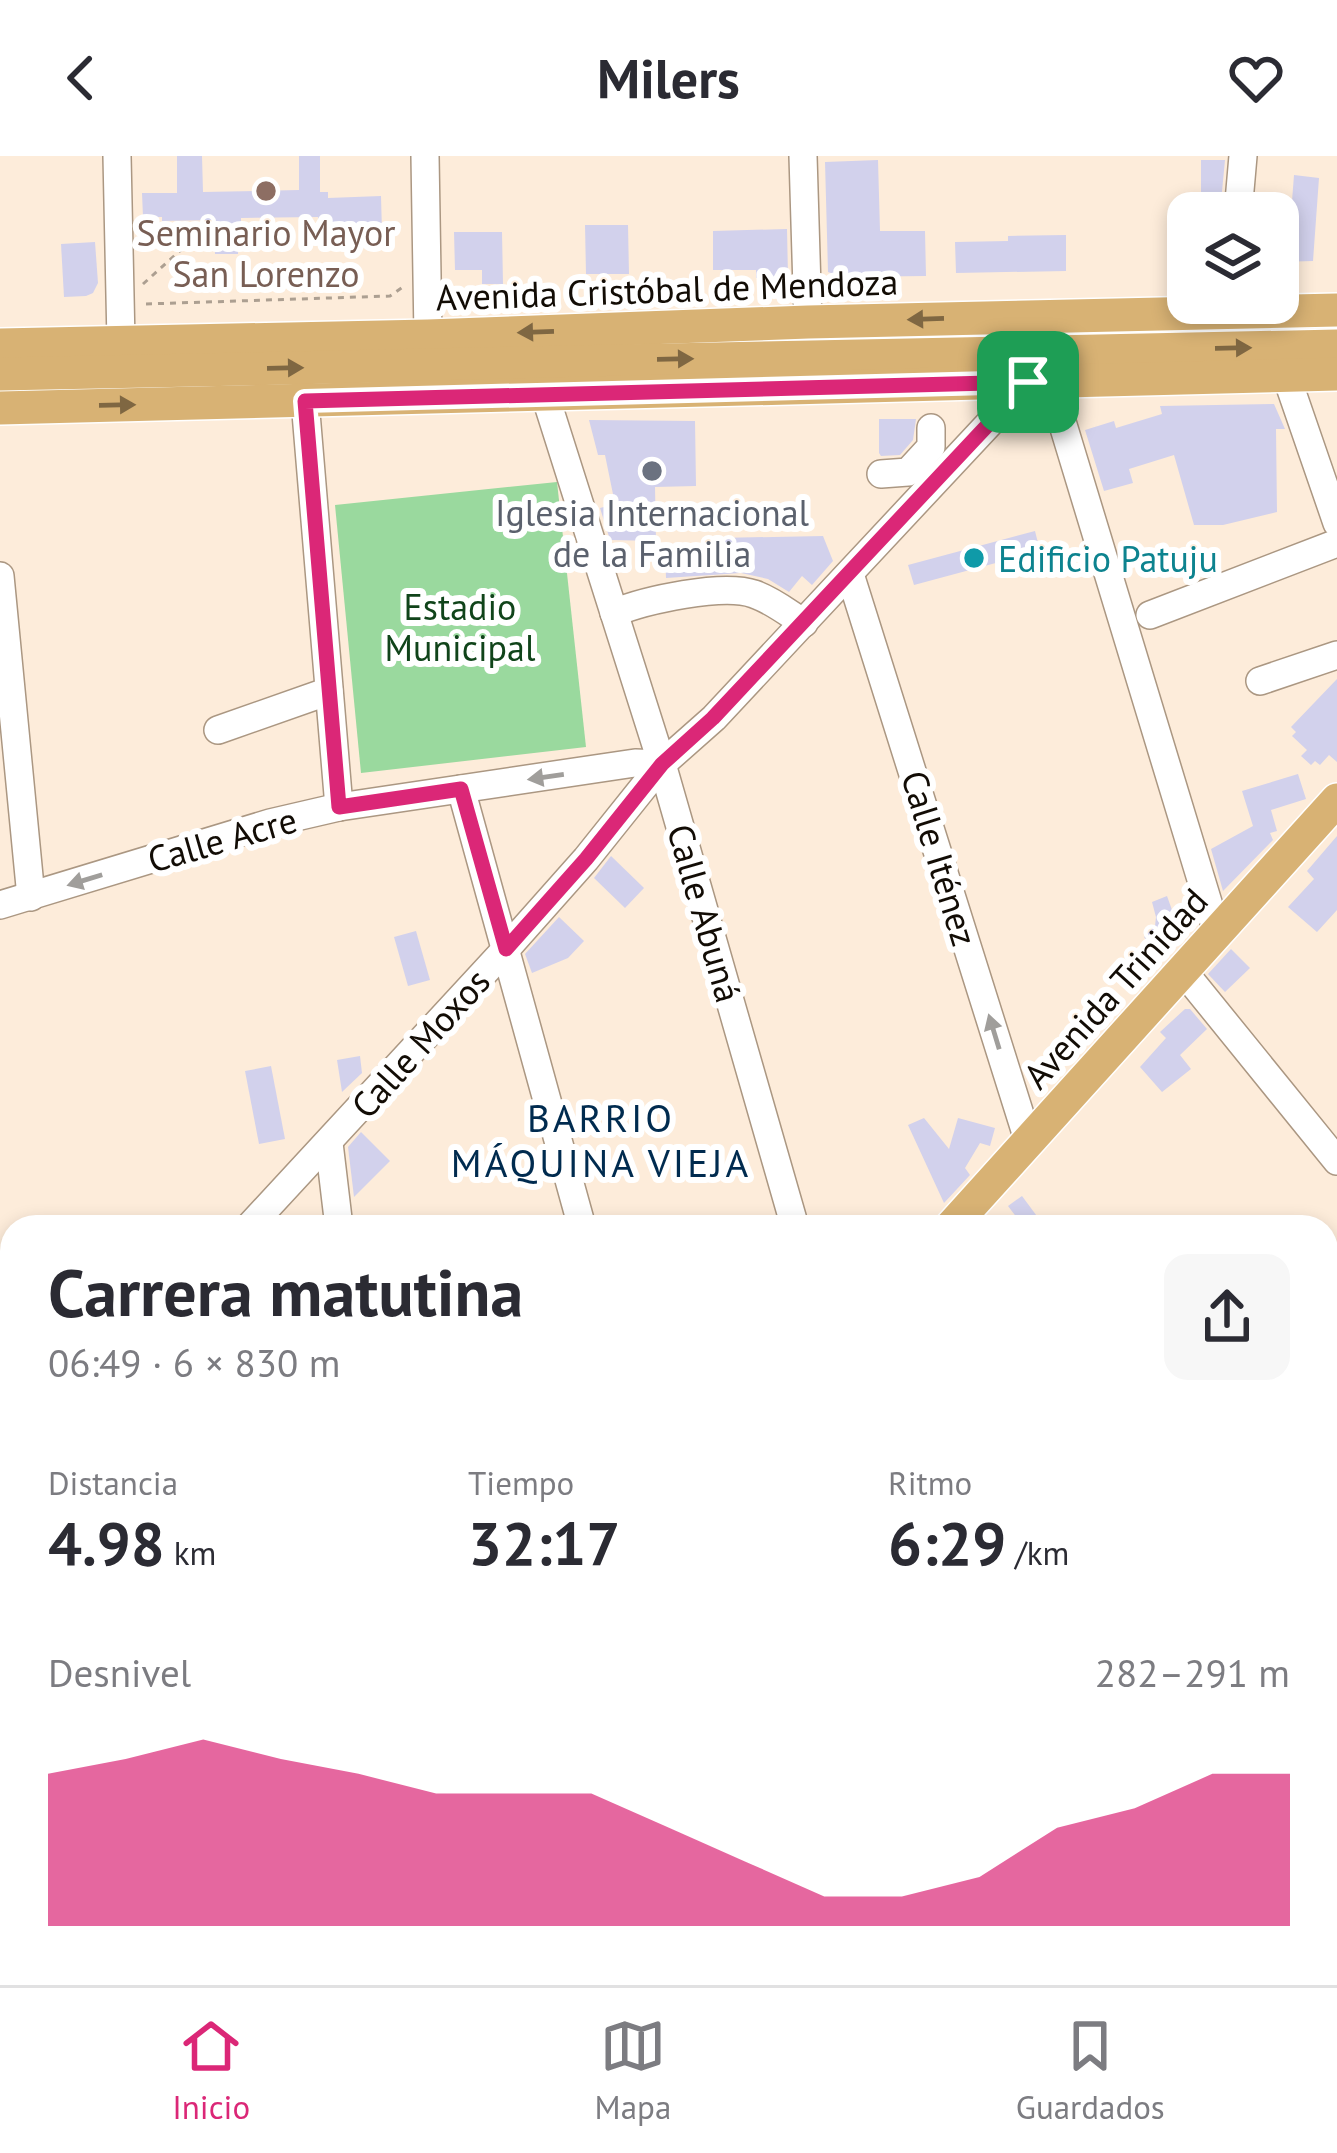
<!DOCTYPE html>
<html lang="es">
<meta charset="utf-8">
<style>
:root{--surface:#fff;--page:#f7f7f7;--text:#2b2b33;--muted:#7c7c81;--line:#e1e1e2;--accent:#db2777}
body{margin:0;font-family:"PT Sans",sans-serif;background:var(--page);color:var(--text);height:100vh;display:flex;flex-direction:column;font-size:45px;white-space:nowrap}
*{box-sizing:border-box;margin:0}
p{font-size:39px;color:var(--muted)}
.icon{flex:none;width:66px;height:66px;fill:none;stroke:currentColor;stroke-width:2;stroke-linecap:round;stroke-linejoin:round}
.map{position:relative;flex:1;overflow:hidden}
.sheet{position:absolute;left:0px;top:1059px;width:1338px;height:771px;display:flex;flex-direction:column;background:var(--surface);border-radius:36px 36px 0 0;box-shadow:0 6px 18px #0003}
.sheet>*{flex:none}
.fabs{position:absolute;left:1167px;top:36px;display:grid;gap:24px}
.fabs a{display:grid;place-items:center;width:132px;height:132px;border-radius:24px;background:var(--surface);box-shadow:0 6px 18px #0003;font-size:60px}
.pin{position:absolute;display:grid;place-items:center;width:102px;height:102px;color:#fff;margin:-51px;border-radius:24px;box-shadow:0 6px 18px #0006}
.round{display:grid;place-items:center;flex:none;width:126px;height:126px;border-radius:24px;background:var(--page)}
.overview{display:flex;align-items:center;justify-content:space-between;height:204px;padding:0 48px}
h1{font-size:66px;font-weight:700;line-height:90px}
.figures{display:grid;grid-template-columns:repeat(3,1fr);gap:18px;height:204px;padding:12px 48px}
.figures div{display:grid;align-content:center}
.figures b{font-size:60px;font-weight:700}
.figures small{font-size:33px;font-weight:400}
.figures p{font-size:33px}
.chart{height:336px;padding:24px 48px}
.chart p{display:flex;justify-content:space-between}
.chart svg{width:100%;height:216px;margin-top:12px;fill:var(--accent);opacity:.7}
header{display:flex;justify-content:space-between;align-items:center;height:156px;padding:0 48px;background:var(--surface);font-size:54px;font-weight:700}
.tab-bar{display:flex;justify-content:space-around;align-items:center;height:168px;border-top:3px solid var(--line);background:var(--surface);font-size:33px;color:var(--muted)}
.tab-bar a{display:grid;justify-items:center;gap:6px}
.tab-bar .current{color:var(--accent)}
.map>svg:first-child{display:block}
.green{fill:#9ad99e}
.building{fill:#d2d1ec}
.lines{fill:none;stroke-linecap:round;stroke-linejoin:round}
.minor-casing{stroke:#ab9782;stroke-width:30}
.major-casing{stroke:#fff;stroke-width:36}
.path{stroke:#ac9f91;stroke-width:3;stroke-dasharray:6 6;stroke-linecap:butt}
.minor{stroke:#fff;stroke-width:27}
.major{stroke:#d8b274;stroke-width:33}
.oneway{fill:#7f6742}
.oneway2{fill:#a09e9b}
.route-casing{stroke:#fff;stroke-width:24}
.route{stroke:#db2777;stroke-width:15}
.education-dot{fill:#8d6e63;stroke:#fff;stroke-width:4.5}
.worship-dot{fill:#6b7280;stroke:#fff;stroke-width:4.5}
.culture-dot{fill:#0f9aa8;stroke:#fff;stroke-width:4.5}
.labels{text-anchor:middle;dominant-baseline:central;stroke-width:12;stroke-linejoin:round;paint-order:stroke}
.education-label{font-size:36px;fill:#785e54;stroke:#fff}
.street-label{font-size:36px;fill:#120c05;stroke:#fff}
.worship-label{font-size:36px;fill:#5b616d;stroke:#fff}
.culture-label{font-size:36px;fill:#0d838f;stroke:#fff;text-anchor:start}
.park-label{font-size:36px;fill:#10441a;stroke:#fff}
.neighbourhood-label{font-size:39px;letter-spacing:3px;fill:#002b4f;stroke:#fff}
</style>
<header><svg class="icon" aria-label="back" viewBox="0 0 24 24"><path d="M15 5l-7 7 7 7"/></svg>Milers<svg class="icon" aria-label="heart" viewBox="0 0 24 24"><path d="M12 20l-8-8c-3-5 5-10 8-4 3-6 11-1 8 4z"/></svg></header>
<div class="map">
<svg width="1337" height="1829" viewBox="0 0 1337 1829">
<rect width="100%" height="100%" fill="#fdecda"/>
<!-- green -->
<g class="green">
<path d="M557,326L586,591L361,617L335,349Z"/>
<path d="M983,1818H1097L1100,1829H996Z"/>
</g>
<!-- building -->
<g class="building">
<path d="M177,0H202L203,36L299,34V0H320V36H328V42L381,40L382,76L319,78L318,61L241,62V93H238V98H215L214,64L162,65V61H143L142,37H177Z"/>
<path d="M878,4L880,75H925L926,120L842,121L828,116L825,6Z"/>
<path d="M1201,4H1225L1221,46H1201Z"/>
<path d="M1294,19L1319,22L1313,105L1278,106V57L1291,58Z"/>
<path d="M585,69H628L629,118H586Z"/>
<path d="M787,73L788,120L756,122V114H713V75Z"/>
<path d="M454,76H502L503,128H482V114H455Z"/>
<path d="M1066,79V115L956,117L955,86L1008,85V80Z"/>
<path d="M95,86L98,127L93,137L86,140L64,141L61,88Z"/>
<path d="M1274,248L1285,273H1276L1277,356L1223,369H1194L1174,299L1129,313L1133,327L1104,335L1085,274L1114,265L1116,272L1162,258L1160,250Z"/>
<path d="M879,263H916L913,284L900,299L881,300L879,297Z"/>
<path d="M589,264L695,265L696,330L655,331L656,385L610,384L600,352L615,348L605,299H598Z"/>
<path d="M1035,375L1040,395L914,429L908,409Z"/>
<path d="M823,380L833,405L812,429L802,420L789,436L768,423L741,417L666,422L665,394H717V382Z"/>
<path d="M1337,523V606L1329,599L1320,609L1315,605L1311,609L1301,600L1307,594L1292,580L1296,576L1291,571Z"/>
<path d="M1298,618L1306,643L1271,654L1277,675L1270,677L1273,684L1223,735L1211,693L1253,670L1242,635Z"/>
<path d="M1337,680V754L1317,776L1288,751L1314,723L1307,715Z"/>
<path d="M611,700L644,732L625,752L594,722Z"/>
<path d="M1167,740L1172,754L1169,777L1154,793L1144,781L1155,770L1156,761L1152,746Z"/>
<path d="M559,761L584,785L568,802L532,817L525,798Z"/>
<path d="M416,775L430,824L408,830L394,781Z"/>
<path d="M1231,793L1250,812L1225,836L1208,818Z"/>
<path d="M1185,853H1190L1207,873L1180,899L1191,913L1162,936L1140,911L1166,882L1160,876Z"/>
<path d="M360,900L362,917L342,936L337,904Z"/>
<path d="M271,910L285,983L259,988L245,915Z"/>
<path d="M924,962L949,993L958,962L995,972L990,990L980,987L965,1012L970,1019L944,1047L908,969Z"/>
<path d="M361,976L390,1005L354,1041L348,991Z"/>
<path d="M1022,1040L1045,1071H1024L1008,1050Z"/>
</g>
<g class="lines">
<defs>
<g id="minor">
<path d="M117,0L121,186"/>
<path d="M425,0L428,180"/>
<path d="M803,0L808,166"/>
<path d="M1238,57L1243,0"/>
<path d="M1286,219L1337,367"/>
<path d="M1050,226L1217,776"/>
<path d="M545,239L662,608L795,1071"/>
<path d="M305,245L339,651"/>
<path d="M881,318L908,316L931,291V272"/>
<path d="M850,418L1029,987"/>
<path d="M0,420L31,741"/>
<path d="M614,457C645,444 723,427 754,438C772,444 788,457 804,467"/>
<path d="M1150,459L1337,387"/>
<path d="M1260,525L1337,499"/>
<path d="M218,574L329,535"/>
<path d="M461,633L582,1071"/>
<path d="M0,749L270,667L339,651L635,607L662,608"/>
<path d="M1183,815L1337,1005"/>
<path d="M329,987L339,1071"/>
<path d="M249,1071L506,793L586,703L662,608L714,562L1028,226"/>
<path d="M0,1293L7,1326"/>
<path d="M1326,1348L1337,1362"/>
<path d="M1327,1580L1337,1611"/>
<path d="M1326,1665L1337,1659"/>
<path d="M209,1818L213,1829"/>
<path d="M538,1818L541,1829"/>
<path d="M739,1818L743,1829"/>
<path d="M1104,1818L1106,1829"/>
<path d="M8,1829L16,1818"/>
</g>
<g id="major">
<path d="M0,189L428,180L808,166L1337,154"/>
<path d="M0,218L1337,190"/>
<path d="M0,252L1337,218"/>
<path d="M951,1071L1337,644"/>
<path d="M0,1435L12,1437"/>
<path d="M0,1494L12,1497"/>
<path d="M851,1818L864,1829"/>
<path d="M954,1818L966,1829"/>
</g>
</defs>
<!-- minor casing -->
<use href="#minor" class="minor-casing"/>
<!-- major casing -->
<use href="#major" class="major-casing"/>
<!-- path -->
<g class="path">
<path d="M143,128L210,68"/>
<path d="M146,148L390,140L403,131"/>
<path d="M903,1818L917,1829"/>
</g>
<!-- minor -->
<use href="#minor" class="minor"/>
<!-- major -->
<use href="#major" class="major"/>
</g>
<!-- one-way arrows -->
<defs><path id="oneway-solid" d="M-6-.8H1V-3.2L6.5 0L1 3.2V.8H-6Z" transform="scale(3)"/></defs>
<g class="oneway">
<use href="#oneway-solid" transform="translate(926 163) rotate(178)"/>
<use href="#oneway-solid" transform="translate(536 176) rotate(178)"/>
<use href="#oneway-solid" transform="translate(1233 192) rotate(-1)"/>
<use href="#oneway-solid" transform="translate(675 203) rotate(-1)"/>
<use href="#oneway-solid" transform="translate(285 212) rotate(-1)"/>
<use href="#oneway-solid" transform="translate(117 249) rotate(-1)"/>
</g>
<g class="oneway2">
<use href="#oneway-solid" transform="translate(546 621) rotate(172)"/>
<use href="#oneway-solid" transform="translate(85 724) rotate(163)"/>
<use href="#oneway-solid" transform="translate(994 876) rotate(-107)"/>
</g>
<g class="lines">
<defs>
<path id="route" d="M1028,226L713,562L662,608L586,703L506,793L461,633L339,651L305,245Z"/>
</defs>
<!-- route casing -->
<use href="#route" class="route-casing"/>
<!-- route -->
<use href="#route" class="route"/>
</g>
<!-- markers -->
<circle class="education-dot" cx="266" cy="35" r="12"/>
<circle class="worship-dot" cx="652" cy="315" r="12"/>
<circle class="culture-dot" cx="974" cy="402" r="12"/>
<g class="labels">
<!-- education labels -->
<g class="education-label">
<text x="266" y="76">Seminario Mayor<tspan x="266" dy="41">San Lorenzo</tspan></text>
</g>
<!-- street labels -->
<g class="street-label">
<text transform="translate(667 133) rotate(-2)">Avenida Cristóbal de Mendoza</text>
<text transform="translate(222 683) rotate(-16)">Calle Acre</text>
<text transform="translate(940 702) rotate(73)">Calle Iténez</text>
<text transform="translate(705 757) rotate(74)">Calle Abuná</text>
<text transform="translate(1115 832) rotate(-48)">Avenida Trinidad</text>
<text transform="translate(420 887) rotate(-48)">Calle Moxos</text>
</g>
<!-- worship labels -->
<g class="worship-label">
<text x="652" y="356">Iglesia Internacional<tspan x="652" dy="41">de la Familia</tspan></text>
</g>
<!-- culture labels -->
<g class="culture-label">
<text x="998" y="402">Edificio Patuju</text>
</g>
<!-- park labels -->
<g class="park-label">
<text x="460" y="450">Estadio<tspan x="460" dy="41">Municipal</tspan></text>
</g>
<!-- neighbourhood labels -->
<g class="neighbourhood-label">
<text x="601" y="961">BARRIO<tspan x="601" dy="45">MÁQUINA VIEJA</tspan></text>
</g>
</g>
</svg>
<div class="fabs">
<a><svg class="icon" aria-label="layers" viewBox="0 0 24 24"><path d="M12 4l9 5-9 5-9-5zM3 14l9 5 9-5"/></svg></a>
</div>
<div class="pin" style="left:1028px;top:226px;background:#1e9e55"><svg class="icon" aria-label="arrive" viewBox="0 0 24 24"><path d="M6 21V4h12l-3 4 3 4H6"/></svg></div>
<section class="sheet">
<div class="overview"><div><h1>Carrera matutina</h1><p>06:49 · 6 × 830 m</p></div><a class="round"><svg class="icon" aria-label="share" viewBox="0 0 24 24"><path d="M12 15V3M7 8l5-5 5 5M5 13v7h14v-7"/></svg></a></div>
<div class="figures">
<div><p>Distancia</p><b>4.98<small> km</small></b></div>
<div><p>Tiempo</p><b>32:17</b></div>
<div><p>Ritmo</p><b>6:29<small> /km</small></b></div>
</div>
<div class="chart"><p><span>Desnivel</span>282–291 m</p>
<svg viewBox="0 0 160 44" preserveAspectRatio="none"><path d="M0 44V13L10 10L20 6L30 10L40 13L50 17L60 17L70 17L80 24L90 31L100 38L110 38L120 34L130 24L140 20L150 13L160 13V44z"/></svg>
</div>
</section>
</div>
<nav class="tab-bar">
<a class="current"><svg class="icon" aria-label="home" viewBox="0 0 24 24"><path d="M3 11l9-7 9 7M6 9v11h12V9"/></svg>Inicio</a>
<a><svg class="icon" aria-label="map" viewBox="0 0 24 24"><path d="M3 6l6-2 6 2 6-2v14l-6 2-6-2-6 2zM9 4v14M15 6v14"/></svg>Mapa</a>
<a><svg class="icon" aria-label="saved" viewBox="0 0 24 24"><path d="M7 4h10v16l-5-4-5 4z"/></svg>Guardados</a>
</nav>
